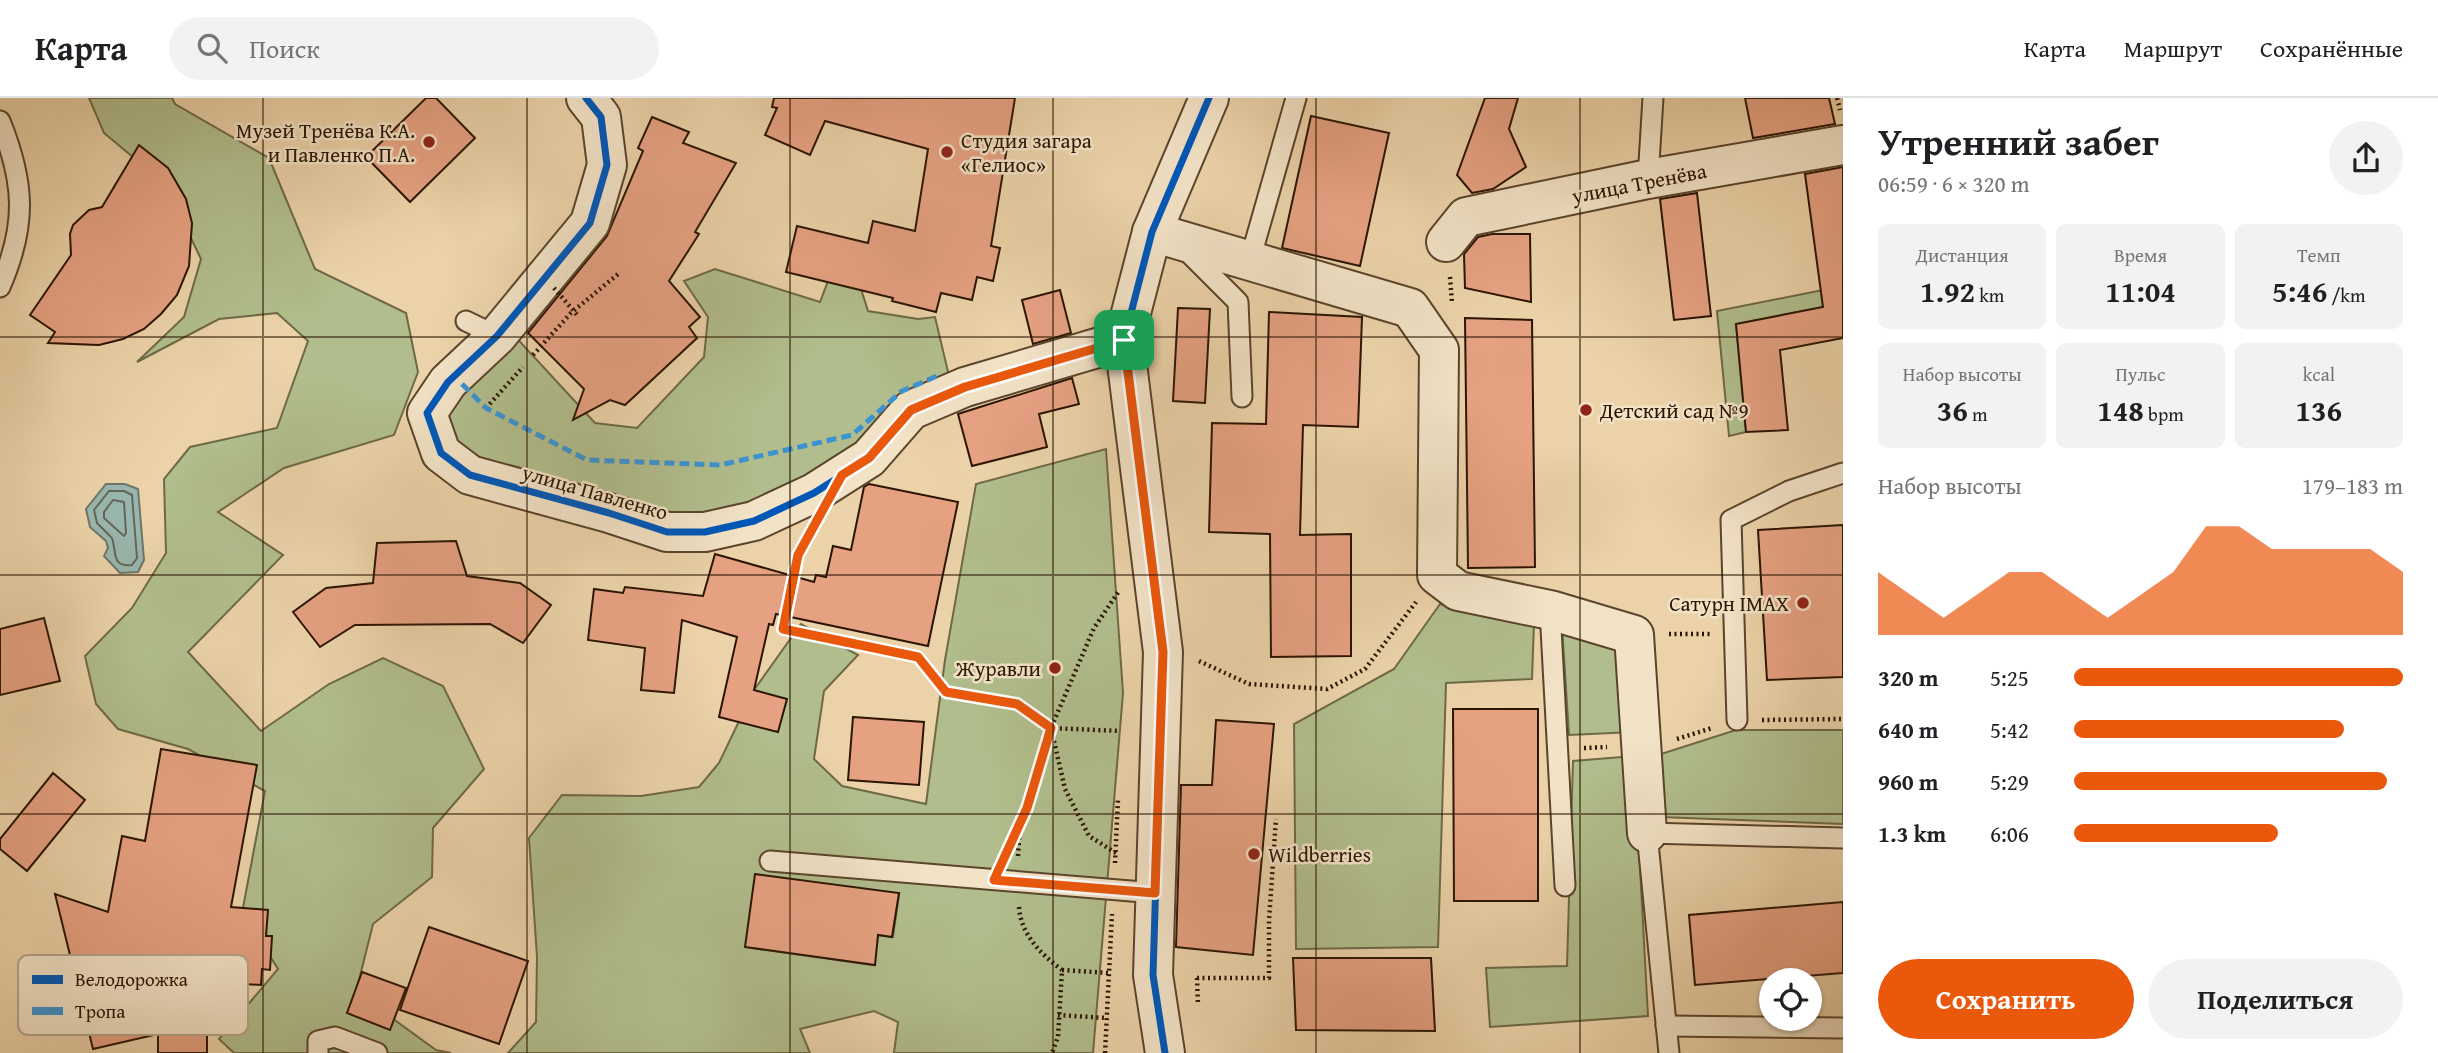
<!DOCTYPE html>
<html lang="ru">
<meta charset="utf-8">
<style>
:root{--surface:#fff;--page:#f2f2f2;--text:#202124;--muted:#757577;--line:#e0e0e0;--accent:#ea580c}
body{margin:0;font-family:"Gentium Book Plus",serif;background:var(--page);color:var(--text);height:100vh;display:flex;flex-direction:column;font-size:26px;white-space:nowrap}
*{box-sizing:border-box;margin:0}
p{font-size:23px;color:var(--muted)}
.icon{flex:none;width:38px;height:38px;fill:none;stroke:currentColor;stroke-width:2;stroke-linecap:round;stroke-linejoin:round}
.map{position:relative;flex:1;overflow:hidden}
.side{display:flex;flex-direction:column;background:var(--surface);width:595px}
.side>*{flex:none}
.tools{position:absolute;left:1759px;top:870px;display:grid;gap:14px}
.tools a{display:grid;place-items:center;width:63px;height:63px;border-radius:50%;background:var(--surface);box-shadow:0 2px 5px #0004;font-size:35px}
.pin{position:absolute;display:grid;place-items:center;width:60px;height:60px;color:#fff;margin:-30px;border-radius:14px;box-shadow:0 4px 10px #0006}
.round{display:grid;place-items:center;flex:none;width:74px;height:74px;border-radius:37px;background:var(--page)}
.head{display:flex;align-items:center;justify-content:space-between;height:119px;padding:0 35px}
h1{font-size:38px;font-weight:700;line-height:52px}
.stats{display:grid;grid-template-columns:repeat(3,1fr);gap:10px;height:119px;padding:7px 35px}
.stats div{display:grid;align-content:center;border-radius:10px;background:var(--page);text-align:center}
.stats b{font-size:30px;font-weight:700}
.stats small{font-size:19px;font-weight:400}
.stats p{font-size:19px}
.chart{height:196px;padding:14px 35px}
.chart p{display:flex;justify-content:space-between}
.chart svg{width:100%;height:126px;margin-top:7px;fill:var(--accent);opacity:.7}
.action{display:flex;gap:14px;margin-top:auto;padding:14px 35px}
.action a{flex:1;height:80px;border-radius:42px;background:var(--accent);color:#fff;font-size:28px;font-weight:700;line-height:80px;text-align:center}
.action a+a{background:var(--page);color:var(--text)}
ul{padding:0 35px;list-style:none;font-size:23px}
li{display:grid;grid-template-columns:112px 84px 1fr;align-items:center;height:52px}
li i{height:18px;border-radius:9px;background:var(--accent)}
header{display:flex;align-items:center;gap:42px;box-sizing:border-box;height:98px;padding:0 35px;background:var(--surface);border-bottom:2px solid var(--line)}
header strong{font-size:33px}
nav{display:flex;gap:38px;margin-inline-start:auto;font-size:24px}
.search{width:490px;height:63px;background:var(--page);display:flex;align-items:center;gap:18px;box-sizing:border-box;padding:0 24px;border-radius:38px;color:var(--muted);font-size:26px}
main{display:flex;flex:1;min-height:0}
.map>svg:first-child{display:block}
.green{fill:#b1bd8c;stroke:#6e6947;stroke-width:2;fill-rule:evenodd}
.water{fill:#99b6ae;stroke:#6d7669;stroke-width:2}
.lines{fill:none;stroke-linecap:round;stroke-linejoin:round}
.shore{stroke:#626658;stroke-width:2}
.building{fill:#e6a182;stroke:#2b1502;stroke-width:2}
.lane-casing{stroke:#5b442c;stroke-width:23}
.street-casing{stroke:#5b442c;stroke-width:42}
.path{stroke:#2b1502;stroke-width:4.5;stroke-dasharray:2 3.5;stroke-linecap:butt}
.lane{stroke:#f2e2c6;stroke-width:19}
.street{stroke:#f2e2c6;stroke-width:38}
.path-bridge{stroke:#2b1502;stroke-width:4.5;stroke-dasharray:2 3.5;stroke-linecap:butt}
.quiet{stroke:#3c93d1;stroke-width:5;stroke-dasharray:10 5;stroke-linecap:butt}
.cycleway-casing{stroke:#f2e2c6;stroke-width:11}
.cycleway{stroke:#0057b8;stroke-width:7}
.route-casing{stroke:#fff;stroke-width:14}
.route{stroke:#ea580c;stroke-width:9}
.grid{fill:none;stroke:#2b1502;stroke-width:2;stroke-opacity:0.55}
.poi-dot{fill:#8f2418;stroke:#f2e2c6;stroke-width:2.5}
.labels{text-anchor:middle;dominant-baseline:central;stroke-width:5;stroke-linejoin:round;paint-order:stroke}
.poi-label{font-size:21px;fill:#2b1502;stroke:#f2e2c6;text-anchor:end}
.street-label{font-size:21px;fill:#2b1502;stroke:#f2e2c6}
.key{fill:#f2e2c6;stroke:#b6a48b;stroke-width:2}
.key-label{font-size:19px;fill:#2b1502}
</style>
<header>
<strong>Карта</strong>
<div class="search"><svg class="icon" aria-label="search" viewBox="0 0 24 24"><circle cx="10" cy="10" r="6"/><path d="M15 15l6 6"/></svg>Поиск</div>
<nav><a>Карта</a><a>Маршрут</a><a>Сохранённые</a></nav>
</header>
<main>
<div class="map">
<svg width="1843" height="955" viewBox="0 0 1843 955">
<rect width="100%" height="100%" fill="#ebd2a8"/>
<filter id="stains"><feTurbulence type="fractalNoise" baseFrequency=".00286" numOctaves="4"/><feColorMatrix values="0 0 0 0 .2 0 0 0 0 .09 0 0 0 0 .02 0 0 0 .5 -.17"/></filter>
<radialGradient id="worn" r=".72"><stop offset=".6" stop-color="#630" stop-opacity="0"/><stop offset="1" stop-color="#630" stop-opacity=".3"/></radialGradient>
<!-- green -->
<g class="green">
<path d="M89,0H172L175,6L269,60L315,171L406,215L418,274L394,337L284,370L218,414L283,457L188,554L261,633L329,586L383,560L443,588L484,671L433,730L432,779L373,826L356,894L436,952L451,955H234L219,941L278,871L242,815L265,693L188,651L118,631L96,606L85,558L132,510L166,455L164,381L190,349L277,330L308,243L277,215L219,221L137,264L184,219L201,161L165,86L104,35Z"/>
<path d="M833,170L855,172L868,213L918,221L935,219L950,282L863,351L750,410L667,419L473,367L449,347L441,314L511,234L595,325L637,330L704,259L708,219L684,183L715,171L820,204Z"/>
<path d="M1843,188V205L1736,226L1746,334L1729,338L1717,213Z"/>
<path d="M1106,351L1123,595L1093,955H894L898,924L874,913L800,931L810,955H508L536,924L537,859L529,740L562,697L641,698L699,689L719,665L754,592L801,526L858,557L824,593L814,661L842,688L926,706L945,562L976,386ZM899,796L893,839L878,837L874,867L745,849Z"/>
<path d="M1440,506L1534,525L1532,581L1446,585L1438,849L1296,851L1294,626L1394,571Z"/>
<path d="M1562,529L1624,548L1633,634L1569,637Z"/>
<path d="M1736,632H1843V726L1660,719L1658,657Z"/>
<path d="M1634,658L1648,918L1490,929L1486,870L1567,868L1573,663Z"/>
</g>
<!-- water -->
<path class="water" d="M106,386H125L138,391L144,462L138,474L120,475L104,458L108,450L106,443L90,429L86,411Z"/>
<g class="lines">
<!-- shore -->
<g class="shore">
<path d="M109,393H124L132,397L137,460L132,467C111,469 117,455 112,440L97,425L94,412Z"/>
<path d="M113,402L124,404L126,435L124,438L104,420V414Z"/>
</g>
</g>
<!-- building -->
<g class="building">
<path d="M426,0H436L475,40L410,104L366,59Z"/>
<path d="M774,0H1015L991,148L1000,150L993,183L977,179L972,202L941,195L936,214L892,203L893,200L786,174L797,128L868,145L873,123L915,133L928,51L825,23L810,57L765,37L777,10L772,9Z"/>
<path d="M1485,0H1518L1509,31L1526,69L1493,91L1472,95L1457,77Z"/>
<path d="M1745,0H1829L1835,26L1753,40Z"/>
<path d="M1311,18L1389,35L1360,168L1282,150Z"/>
<path d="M652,19L689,34L683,45L736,65L695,134L699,136L669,183L700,219L689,229L697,240L625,307L610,302L573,322L584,291L528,235L607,138L643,53L638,50Z"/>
<path d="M139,47L168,70L186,101L192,125L189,168L177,197L161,216L144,231L123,241L99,247L48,245L55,234L30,217L71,157L70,136L73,127L89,112L102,109Z"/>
<path d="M1843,69V240L1780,252L1788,332L1746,334L1736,226L1823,209L1805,76Z"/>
<path d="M1697,95L1711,218L1674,222L1660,101Z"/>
<path d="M1492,136H1530L1531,204L1465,190L1464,156L1478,139Z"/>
<path d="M1060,192L1071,235L1033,246L1022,202Z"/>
<path d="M1178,210L1210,211L1205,305L1173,303Z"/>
<path d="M1269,214L1362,219L1358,329L1303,327L1300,437L1351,436V558L1271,559L1270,436L1209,434L1212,325L1266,326Z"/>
<path d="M1465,220L1532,222L1535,469L1468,470Z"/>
<path d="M1072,280L1079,306L1039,316L1047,349L972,368L958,316Z"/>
<path d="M869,386L958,404L928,548L776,516L773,527L769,526L754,592L787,601L778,634L719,619L737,539L682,522L674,595L641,592L645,550L588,542L594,491L623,495L625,489L703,498L715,456L814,484L816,477L826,479L833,448L851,452L864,389Z"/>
<path d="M1843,427V579L1767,582L1758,432Z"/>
<path d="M456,443L467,478L520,485L551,507L523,545L490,526L355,527L320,549L293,514L326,490L373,485L377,445Z"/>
<path d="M44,520L60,583L0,597V531Z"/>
<path d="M1453,611H1538V803H1454Z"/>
<path d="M853,619L924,624L919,687L848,682Z"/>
<path d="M1216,622L1274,626L1253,857L1176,849L1181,687H1212Z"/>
<path d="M161,651L257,667L231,809L268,812L266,838H272L270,872L262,871L261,887L226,885V891L207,889V955H158V936L93,951L55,796L108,814L122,738L145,743Z"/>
<path d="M53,675L85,702L27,773L0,751V741Z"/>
<path d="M755,776L899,795L892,839L878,837L875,867L745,849Z"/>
<path d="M1843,804V875L1695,887L1689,817Z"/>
<path d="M429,829L528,863L499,946L400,912Z"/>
<path d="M1293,860H1431L1435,933L1296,932Z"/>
<path d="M362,874L406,890L390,932L347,915Z"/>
</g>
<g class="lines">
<defs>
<g id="lane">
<path d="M0,23C25,85 27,127 0,189"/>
<path d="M1648,81L1653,0"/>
<path d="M1185,151L1238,204L1242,299"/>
<path d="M1250,162L1296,0"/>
<path d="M466,223L497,238"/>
<path d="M1550,512L1565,788"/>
<path d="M1737,622L1731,422L1789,393L1843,375"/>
<path d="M770,763L1155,795"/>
<path d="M1666,928L1843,930"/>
<path d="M318,955V943L335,939L377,955"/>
<path d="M1669,955L1647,735L1843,740"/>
</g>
<g id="street">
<path d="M586,0L601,19L607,67L590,125L497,238L448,284L427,315L441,355L470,377L609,415L667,434H705L754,423L814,395L869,360L911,312L965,289L1124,242"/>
<path d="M1152,134L1410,210L1439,252L1437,477L1458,493L1550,512L1634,537L1647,735"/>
<path d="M1446,144L1466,119L1648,81L1843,47"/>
<path d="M1165,955L1153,877L1163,554L1124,242L1152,134L1209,0"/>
</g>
</defs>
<!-- lane casing -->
<use href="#lane" class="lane-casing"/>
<!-- street casing -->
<use href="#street" class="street-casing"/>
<!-- path -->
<g class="path">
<path d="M1837,0L1840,12"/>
<path d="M1450,179L1452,205"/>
<path d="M533,257L571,215L618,176"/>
<path d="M486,310L523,269"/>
<path d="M809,438L798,458L783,532L918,559L945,594L1017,606L1051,630"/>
<path d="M1669,536H1710"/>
<path d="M1199,563L1249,586L1327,591L1365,571L1416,504"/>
<path d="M1762,622L1843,621"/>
<path d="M1677,641L1712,630"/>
<path d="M1584,650L1607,649"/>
<path d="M1116,755L1089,738L1065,691L1051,630L1094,530L1119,493"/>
<path d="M1006,756L1027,710L1051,630L1120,633"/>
<path d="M1018,758L1020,726"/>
<path d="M1115,765L1118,701"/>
<path d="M1019,809C1021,837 1041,856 1062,872L1058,939L1052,955"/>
<path d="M1062,872L1109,875"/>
<path d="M1197,880H1269V822L1276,721"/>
<path d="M1197,880L1198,907"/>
<path d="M1058,917L1106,920"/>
<path d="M1105,955L1112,816"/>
</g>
<!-- lane -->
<use href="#lane" class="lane"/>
<!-- street -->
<use href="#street" class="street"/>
<!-- path-bridge -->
<path class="path-bridge" d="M554,190L579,219"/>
<!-- quiet -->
<path class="quiet" d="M462,286L486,310L587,362L720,367L852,337L902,293L937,278"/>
<defs>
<g id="cycleway">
<path d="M586,0L601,19L607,67L590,125L497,238L448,284L427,315L441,355L470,377L609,415L667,434H705L754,423L814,395L869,360L911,312L965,289L1124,242"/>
<path d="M1165,955L1153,877L1163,554L1124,242L1152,134L1209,0"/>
</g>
</defs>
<!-- cycleway casing -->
<use href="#cycleway" class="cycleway-casing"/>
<!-- cycleway -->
<use href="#cycleway" class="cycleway"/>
</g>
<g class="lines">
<defs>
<path id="route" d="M1124,242L1163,554L1155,795L994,782L1027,710L1051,630L1017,606L946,594L918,559L783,531L798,457L842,377L869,360L911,312L965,289Z"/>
</defs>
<!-- route casing -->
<use href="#route" class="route-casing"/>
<!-- route -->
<use href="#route" class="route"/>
</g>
<!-- grid -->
<path class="grid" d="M263,0V955M527,0V955M790,0V955M1053,0V955M1316,0V955M1580,0V955M0,239H1843M0,477H1843M0,716H1843"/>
<!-- markers -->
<g class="poi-dot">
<circle cx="429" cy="44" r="7"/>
<circle cx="947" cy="54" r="7"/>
<circle cx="1586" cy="312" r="7"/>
<circle cx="1803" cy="505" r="7"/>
<circle cx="1055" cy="570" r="7"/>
<circle cx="1254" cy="756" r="7"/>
</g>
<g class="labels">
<!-- poi labels -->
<g class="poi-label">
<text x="415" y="32">Музей Тренёва К.А.<tspan x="415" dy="24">и Павленко П.А.</tspan></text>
<text x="961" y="42" text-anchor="start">Студия загара<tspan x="961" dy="24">«Гелиос»</tspan></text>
<text x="1600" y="312" text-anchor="start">Детский сад №9</text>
<text x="1789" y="505">Сатурн IMAX</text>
<text x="1041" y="570">Журавли</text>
<text x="1268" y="756" text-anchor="start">Wildberries</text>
</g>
<!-- street labels -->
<g class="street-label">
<text transform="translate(1639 85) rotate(-11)">улица Тренёва</text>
<text transform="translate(595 394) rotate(16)">улица Павленко</text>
</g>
</g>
<!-- legend -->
<rect x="18" y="857" width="230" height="80" rx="10" class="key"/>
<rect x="32" y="877" width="31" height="9" fill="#0057b8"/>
<rect x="32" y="909" width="31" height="8" fill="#3c93d1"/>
<g class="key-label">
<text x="75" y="888">Велодорожка</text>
<text x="75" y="920">Тропа</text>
</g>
<rect width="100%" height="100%" filter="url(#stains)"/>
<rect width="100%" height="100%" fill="url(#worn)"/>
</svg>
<div class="tools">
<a><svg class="icon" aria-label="locate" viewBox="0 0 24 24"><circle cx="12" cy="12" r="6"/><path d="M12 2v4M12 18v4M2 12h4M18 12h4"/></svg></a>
</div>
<div class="pin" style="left:1124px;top:242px;background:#1e9e55"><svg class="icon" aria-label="arrive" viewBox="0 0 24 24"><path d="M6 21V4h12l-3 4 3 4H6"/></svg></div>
</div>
<section class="side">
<div class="head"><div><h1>Утренний забег</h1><p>06:59 · 6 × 320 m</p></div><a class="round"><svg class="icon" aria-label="share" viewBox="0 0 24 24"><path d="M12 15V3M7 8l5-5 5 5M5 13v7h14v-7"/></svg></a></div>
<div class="stats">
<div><p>Дистанция</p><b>1.92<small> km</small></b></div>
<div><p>Время</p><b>11:04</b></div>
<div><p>Темп</p><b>5:46<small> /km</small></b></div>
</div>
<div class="stats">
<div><p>Набор высоты</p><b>36<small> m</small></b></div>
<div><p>Пульс</p><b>148<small> bpm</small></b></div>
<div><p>kcal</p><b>136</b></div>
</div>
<div class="chart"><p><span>Набор высоты</span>179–183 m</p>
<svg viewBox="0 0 160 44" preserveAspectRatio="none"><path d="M0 44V22L10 30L20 38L30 30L40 22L50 22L60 30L70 38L80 30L90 22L100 6L110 6L120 14L130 14L140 14L150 14L160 22V44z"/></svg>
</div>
<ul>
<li><b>320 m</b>5:25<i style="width:100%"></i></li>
<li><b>640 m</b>5:42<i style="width:82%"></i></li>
<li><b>960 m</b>5:29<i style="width:95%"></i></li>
<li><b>1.3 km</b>6:06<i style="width:62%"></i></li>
</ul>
<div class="action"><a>Сохранить</a><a>Поделиться</a></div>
</section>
</main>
